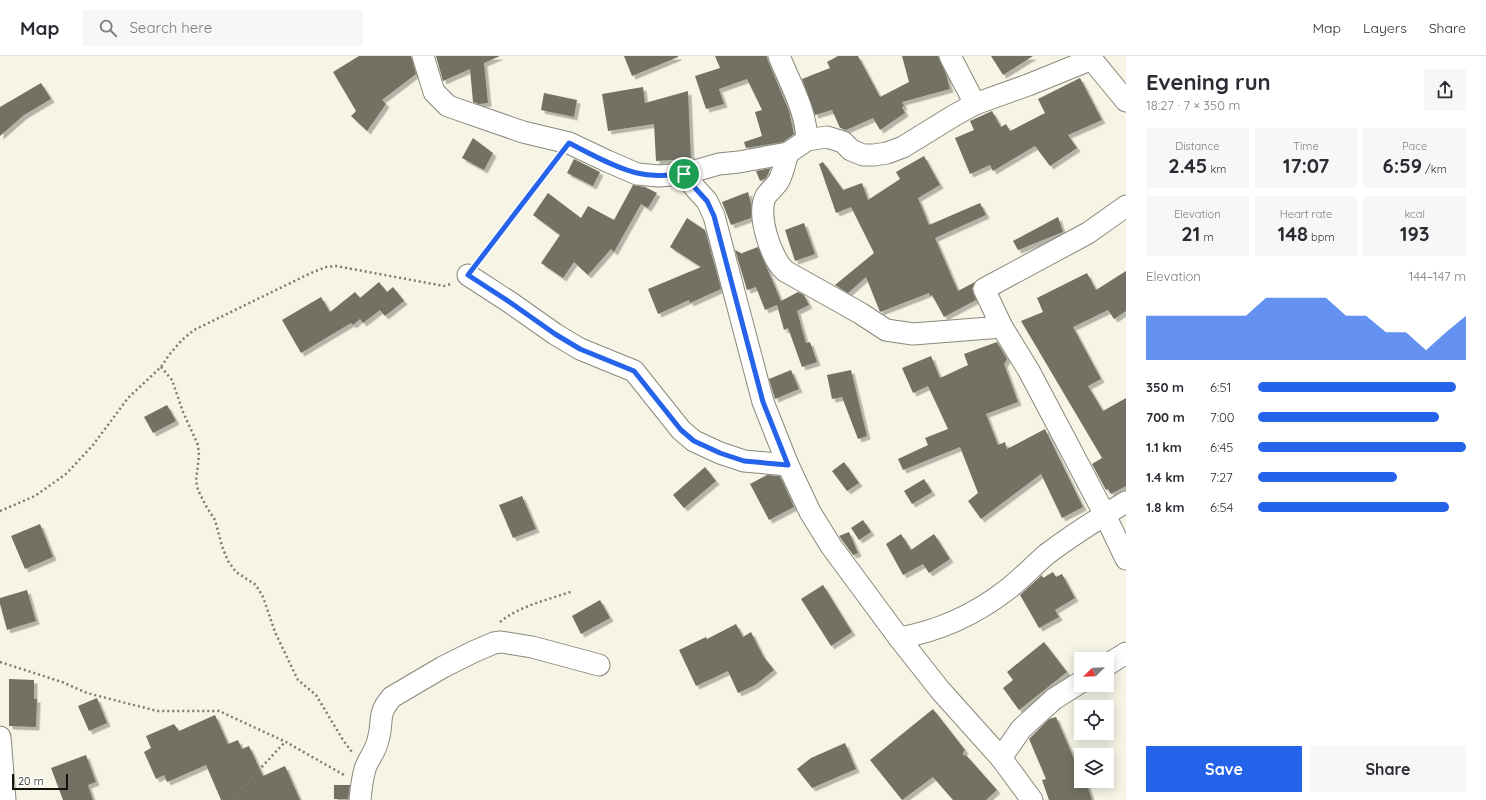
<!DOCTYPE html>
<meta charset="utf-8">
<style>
:root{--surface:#fff;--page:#f7f7f7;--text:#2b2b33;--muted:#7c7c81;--line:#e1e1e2;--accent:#2563eb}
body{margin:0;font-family:Quicksand,sans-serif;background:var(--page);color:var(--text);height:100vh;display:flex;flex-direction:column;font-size:15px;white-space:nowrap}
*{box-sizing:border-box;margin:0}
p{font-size:13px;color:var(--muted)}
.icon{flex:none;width:22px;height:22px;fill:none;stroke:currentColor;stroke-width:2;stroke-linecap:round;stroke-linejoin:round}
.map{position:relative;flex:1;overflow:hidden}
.sheet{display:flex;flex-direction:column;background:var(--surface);width:360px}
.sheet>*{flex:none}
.needle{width:26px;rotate:247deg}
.buttons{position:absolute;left:1074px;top:596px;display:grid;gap:8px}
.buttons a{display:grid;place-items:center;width:40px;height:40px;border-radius:0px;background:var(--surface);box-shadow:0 2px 10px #0003;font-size:20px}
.scale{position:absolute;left:12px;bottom:10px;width:56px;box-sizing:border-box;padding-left:4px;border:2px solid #13120d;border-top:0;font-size:11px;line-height:14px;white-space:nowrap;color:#13120d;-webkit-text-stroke:3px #fff;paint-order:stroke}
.pin{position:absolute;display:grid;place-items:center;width:34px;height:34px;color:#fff;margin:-17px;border:2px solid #fff;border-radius:50%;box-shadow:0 1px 4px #0007}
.round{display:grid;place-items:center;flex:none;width:42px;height:42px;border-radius:0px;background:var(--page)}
.overview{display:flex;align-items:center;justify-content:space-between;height:68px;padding:0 20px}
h1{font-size:22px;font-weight:700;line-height:30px}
.metrics{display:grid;grid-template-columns:repeat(3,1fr);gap:6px;height:68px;padding:4px 20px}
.metrics div{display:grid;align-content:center;border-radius:0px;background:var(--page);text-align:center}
.metrics b{font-size:20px;font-weight:700}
.metrics small{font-size:11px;font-weight:400}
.metrics p{font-size:11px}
.chart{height:112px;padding:8px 20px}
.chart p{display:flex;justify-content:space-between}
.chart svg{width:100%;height:72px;margin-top:4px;fill:var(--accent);opacity:.7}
.action{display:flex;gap:8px;margin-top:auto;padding:8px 20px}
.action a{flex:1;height:46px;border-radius:0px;background:var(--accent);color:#fff;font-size:16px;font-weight:700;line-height:46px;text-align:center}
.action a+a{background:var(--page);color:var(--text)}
ul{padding:0 20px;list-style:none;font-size:13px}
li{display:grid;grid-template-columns:64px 48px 1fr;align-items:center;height:30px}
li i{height:10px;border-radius:5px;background:var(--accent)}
header{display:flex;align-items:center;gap:24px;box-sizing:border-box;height:56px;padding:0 20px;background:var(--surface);border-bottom:1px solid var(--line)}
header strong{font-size:19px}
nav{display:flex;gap:22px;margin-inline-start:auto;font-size:14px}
.search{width:280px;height:36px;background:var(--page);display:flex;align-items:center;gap:10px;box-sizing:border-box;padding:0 14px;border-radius:0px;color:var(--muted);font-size:15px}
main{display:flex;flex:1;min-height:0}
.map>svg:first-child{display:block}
.building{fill:#737163;filter:url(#shadow)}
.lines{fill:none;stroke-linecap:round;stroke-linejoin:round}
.street-casing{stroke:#8a887a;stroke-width:23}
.path{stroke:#7c7a70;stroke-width:2.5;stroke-dasharray:2 3;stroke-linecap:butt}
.street{stroke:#fff;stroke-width:21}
.route-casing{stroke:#fff;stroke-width:8}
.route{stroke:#2563eb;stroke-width:5}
</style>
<header>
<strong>Map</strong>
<div class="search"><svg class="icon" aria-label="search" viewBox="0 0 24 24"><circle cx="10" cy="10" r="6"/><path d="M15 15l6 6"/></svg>Search here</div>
<nav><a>Map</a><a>Layers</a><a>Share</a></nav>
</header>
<main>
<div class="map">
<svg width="1126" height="744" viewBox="0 0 1126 744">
<defs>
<filter id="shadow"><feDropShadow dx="3.5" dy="3.5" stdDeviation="0" flood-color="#0004"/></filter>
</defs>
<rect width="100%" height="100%" fill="#f6f4e5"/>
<!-- building -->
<g class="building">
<path d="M359,0H411L416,18L382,44L386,48L367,75L351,60L356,55L333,16Z"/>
<path d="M436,0H500L484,7L488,47L479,48L473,46L470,13L443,25Z"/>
<path d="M624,0H678V1L632,20Z"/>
<path d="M715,0H767L768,5L789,55L794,78L783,86L746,92L744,86L762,80L755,56L762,54L747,23L719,33L724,48L706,53L695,20L720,12Z"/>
<path d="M838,0H858L880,41L909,26L902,0H938L946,18L950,33L902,46L904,50L902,51L905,57L880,74L873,62L846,74L840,72L832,54L815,59L802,23L830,12L827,6Z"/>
<path d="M991,0H1033L1003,19Z"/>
<path d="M1080,22L1102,64L1068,79L1077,92L1050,110L1035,90L993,115L990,109L970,118L955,82L974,74L970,65L992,55L1001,71L1006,68L1010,75L1045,57L1038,43Z"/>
<path d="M41,27L51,43L24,59L0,80V51Z"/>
<path d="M643,31L645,47L688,35L691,103L656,105L654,68L608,75L602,38Z"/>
<path d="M544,37L577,44L574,61L541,54Z"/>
<path d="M473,82L493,97L484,114L462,102Z"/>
<path d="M924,100L940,129L918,142L929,169L980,147L986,159L935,182L958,235L975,226L972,233L976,244L944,261L932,239L930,240L929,237L880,256L866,221L848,237L835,229L874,197L851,151L836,157L819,108L823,106L843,134L862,127L868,144L900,123L896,116Z"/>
<path d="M574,103L600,116L593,130L567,117Z"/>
<path d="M771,112L766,122L760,125L756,115Z"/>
<path d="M633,129L645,131L657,137L648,152L641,148L614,196L611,193L588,219L574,206L563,222L541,207L560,179L533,159L548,137L581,162L588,150L614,164Z"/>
<path d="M748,136L751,148V162L731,169L722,146Z"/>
<path d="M1058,161L1063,176L1018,194L1013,185Z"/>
<path d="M687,162L705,174L721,233L690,247L689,244L658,258L648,233L701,211L670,191Z"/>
<path d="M804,167L815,198L795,205L785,174Z"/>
<path d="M758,191L781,245L798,236L804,239L809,249L797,255L806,287L810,286L817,306L802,311L788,272L784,274L777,249L765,254L756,231L747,234L735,194L743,198L742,197Z"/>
<path d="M1126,215V255L1114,263L1108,254L1073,271L1101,323L1088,330L1103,355L1126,342V430L1111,438L1108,433L1106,434L1092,408L1102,402L1021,265L1043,256L1037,242L1087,217L1096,234Z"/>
<path d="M379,226L387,236L393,231L404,245L385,260L380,254L363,267L360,263L353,269L351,267L301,297L282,264L321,241L330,256L355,236L360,242Z"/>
<path d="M997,286L1007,303L1004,308L1018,346L986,358L998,389L1005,386L1007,393L1045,373L1083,451L1062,462L1041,418L981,463L968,445L978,437L960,391L903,414L898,403L928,389L925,382L948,373L928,330L913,337L902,312L931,300L940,322L968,309L964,298Z"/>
<path d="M791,314L799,333L775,343L769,323Z"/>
<path d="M851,314L867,380L858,383L842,341L832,343L827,319Z"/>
<path d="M167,349L176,365L153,377L144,361Z"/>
<path d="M844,406L859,427L847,435L832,415Z"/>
<path d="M705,411L716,425L684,452L673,439Z"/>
<path d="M767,419L780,420L794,451L769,464L750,428Z"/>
<path d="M924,423L932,436L912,448L904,435Z"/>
<path d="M522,440L536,473L513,482L499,449Z"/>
<path d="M863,464L871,476L859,484L851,472Z"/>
<path d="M40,468L53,501L25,513L11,480Z"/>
<path d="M849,476L858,497L853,499L839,480Z"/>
<path d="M901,478L911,494L934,478L950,503L929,517L923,508L903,519L886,488Z"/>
<path d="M1053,516L1056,521L1062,518L1075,542L1055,554L1059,561L1039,572L1020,539L1042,519L1043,522Z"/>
<path d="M823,529L852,576L831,590L801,543Z"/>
<path d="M27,534L36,565L7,574L0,548V542Z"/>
<path d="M600,544L610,562L581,578L572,560Z"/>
<path d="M736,568L743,581L751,576L763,600L774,614L755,629L738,637L728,615L696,630L679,594L706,581L707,583Z"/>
<path d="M1044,586L1067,616L1019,654L1003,632L1013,624L1007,616Z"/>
<path d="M9,623L34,624V643H37L36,671L9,670Z"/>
<path d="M97,642L107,667L89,675L78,650Z"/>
<path d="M933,653L965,694L963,697L964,700L966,699L997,734L986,744H953L933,721L902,744L870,704Z"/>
<path d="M215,659L228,688L238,684L242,693L249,690L263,720L285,710L300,744H221L206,709L167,726L164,719L156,723L144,696L151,692L146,680L174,668L179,675Z"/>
<path d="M1056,661L1078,712L1081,711V725H1086L1092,744H1049L1042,724L1046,723L1029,683L1049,663Z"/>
<path d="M845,687L856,713L812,732L797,713L811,702Z"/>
<path d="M86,699L96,726L88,729L93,744H63L51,712Z"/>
<path d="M334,729H350L348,743H334Z"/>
</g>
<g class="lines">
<defs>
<g id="street">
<path d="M423,0L434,36L448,50L523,76L569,87L607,105L637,118L659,120L684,118L719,108L739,106L788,97L807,84L827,81L843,86L851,94L863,99H874L887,97L903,91L955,59L975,48L1028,29L1092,3"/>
<path d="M779,0C790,27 806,54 807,84"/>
<path d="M950,0L975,48"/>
<path d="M1089,0L1126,45"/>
<path d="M788,97C785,106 783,118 778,126C775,131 769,135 766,140C756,158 771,202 785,215L860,257L886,274L913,278L1002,271"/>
<path d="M684,118L696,133L707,145L714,160L763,346L788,409L810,456L831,490L899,582L940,634L1001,702L1032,744"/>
<path d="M1126,150L1088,177L984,233L1002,271L1029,315L1056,366L1105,459L1126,503"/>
<path d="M468,219L511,247L555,278L580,293L634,315L681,374L694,385L720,397L744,405L788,409"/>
<path d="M899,582C939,575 976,558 1008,533C1022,522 1034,509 1047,498C1072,479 1099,462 1126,446"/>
<path d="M1107,609L1126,597"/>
<path d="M0,681L5,744"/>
<path d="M1001,702L1021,673L1054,643L1081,626"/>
<path d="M360,744C361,734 362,723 365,713C368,703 376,695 378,684C384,665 376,659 392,641L443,611L473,596L494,587L501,586L532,591L599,609"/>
</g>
</defs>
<!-- street casing -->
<use href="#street" class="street-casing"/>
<!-- path -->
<g class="path">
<path d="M480,204L556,104"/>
<path d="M161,311L172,324L183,356L198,389L199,399L196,425L198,434L206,450L215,464L222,490L228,505L236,516L256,529L263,541L275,576L294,616L298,624L316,639L343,684L352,696"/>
<path d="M0,455L35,440L66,418L93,389L128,342L161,311L169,299L182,284L194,274L311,217L326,211L336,210L444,230L451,228"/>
<path d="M500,566C521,549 548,544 573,535"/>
<path d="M0,606L62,626L87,637L157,655H219L286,686L344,719"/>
<path d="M231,744L285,686"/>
</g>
<!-- street -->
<use href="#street" class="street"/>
</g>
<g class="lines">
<defs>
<path id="route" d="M569,87C589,97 615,112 637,117C653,121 669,119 684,118L696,133L707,145L714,160L763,346L788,409L744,405L720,397L694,385L681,374L634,315L580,293L555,278L511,247L468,219Z"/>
</defs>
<!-- route casing -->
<use href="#route" class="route-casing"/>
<!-- route -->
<use href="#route" class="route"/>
</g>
</svg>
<div class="buttons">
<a><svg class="needle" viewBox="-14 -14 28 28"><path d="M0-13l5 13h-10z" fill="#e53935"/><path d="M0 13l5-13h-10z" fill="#7c7c81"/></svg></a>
<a><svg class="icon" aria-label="locate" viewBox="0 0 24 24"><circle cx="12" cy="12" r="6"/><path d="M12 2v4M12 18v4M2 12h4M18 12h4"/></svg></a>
<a><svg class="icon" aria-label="layers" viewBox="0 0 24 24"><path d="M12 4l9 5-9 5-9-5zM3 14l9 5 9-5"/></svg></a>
</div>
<div class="scale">20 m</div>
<div class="pin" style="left:684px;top:118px;background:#1e9e55"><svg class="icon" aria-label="arrive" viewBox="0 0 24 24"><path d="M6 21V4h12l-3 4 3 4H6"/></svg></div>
</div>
<section class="sheet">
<div class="overview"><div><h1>Evening run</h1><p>18:27 · 7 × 350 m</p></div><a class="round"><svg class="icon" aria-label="share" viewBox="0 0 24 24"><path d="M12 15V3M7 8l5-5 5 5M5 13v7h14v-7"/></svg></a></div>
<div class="metrics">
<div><p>Distance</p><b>2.45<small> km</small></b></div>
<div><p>Time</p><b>17:07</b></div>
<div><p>Pace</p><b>6:59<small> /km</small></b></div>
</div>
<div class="metrics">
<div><p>Elevation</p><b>21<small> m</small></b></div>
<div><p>Heart rate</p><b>148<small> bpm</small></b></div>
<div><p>kcal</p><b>193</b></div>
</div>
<div class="chart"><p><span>Elevation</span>144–147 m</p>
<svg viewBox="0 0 160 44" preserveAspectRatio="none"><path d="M0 44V17L10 17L20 17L30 17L40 17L50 17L60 6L70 6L80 6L90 6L100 17L110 17L120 27L130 27L140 38L150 27L160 17V44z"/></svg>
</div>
<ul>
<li><b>350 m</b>6:51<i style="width:95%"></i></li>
<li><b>700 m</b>7:00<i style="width:87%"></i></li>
<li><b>1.1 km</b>6:45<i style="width:100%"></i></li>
<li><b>1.4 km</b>7:27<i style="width:67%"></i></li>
<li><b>1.8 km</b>6:54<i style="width:92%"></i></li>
</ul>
<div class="action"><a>Save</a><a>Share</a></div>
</section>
</main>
